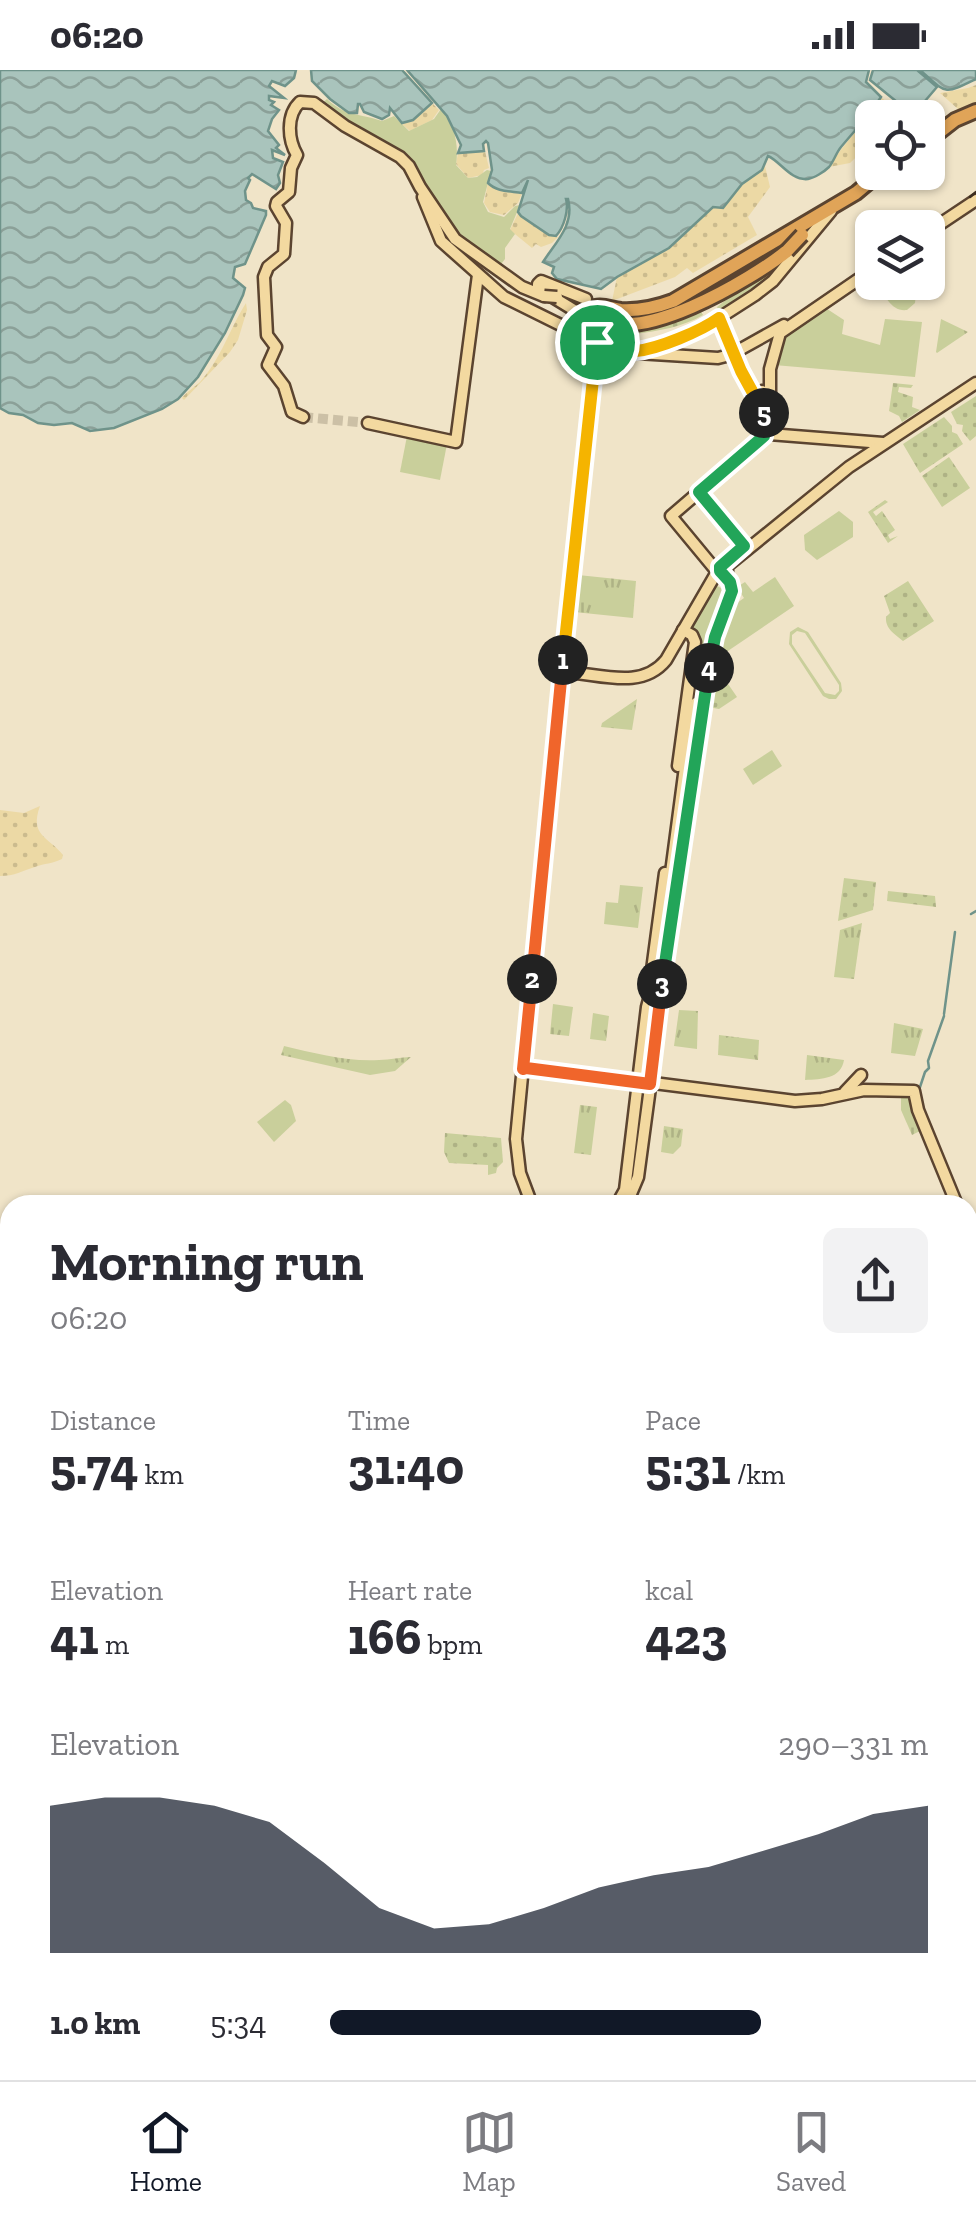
<!DOCTYPE html>
<meta charset="utf-8">
<style>
:root{--surface:#fff;--page:#f2f2f3;--text:#2b2b33;--muted:#7c7c81;--line:#e1e1e2;--accent:#111827}
body{margin:0;font-family:"Zilla Slab",serif;background:var(--page);color:var(--text);height:100vh;display:flex;flex-direction:column;font-size:38px;white-space:nowrap}
*{box-sizing:border-box;margin:0}
p{font-size:32px;color:var(--muted)}
.icon{flex:none;width:55px;height:55px;fill:none;stroke:currentColor;stroke-width:2;stroke-linecap:round;stroke-linejoin:round}
.map{position:relative;flex:1;overflow:hidden}
.sheet{position:absolute;left:0px;top:1125px;width:978px;height:885px;display:flex;flex-direction:column;background:var(--surface);border-radius:30px 30px 0 0;box-shadow:0 2px 8px #0004}
.sheet>*{flex:none}
.buttons{position:absolute;left:855px;top:30px;display:grid;gap:20px}
.buttons a{display:grid;place-items:center;width:90px;height:90px;border-radius:15px;background:var(--surface);box-shadow:0 2px 8px #0004;font-size:50px}
.pin{position:absolute;display:grid;place-items:center;width:85px;height:85px;color:#fff;margin:-42px;border:5px solid #fff;border-radius:50%;box-shadow:0 2px 10px #0007}
.km{position:absolute;width:50px;height:50px;margin:-25px;border-radius:50%;background:#222;color:#fff;font-size:28px;line-height:50px;text-align:center}
.round{display:grid;place-items:center;flex:none;width:105px;height:105px;border-radius:15px;background:var(--page)}
.head{display:flex;align-items:center;justify-content:space-between;height:170px;padding:0 50px}
h1{font-size:55px;font-weight:700;line-height:75px}
.figures{display:grid;grid-template-columns:repeat(3,1fr);gap:15px;height:170px;padding:10px 50px}
.figures div{display:grid;align-content:center}
.figures b{font-size:50px;font-weight:700}
.figures small{font-size:28px;font-weight:400}
.figures p{font-size:28px}
.chart{height:280px;padding:20px 50px}
.chart p{display:flex;justify-content:space-between}
.chart svg{width:100%;height:180px;margin-top:10px;fill:var(--accent);opacity:.7}
ul{padding:0 50px;list-style:none;font-size:32px}
li{display:grid;grid-template-columns:160px 120px 1fr;align-items:center;height:75px}
li i{height:25px;border-radius:12px;background:var(--accent)}
.status{display:flex;justify-content:space-between;align-items:center;height:70px;padding:0 50px;background:var(--surface);direction:ltr}
.status svg{height:28px;fill:currentColor}
.tabs{display:flex;justify-content:space-around;align-items:center;height:140px;border-top:2px solid var(--line);background:var(--surface);font-size:28px;color:var(--muted)}
.tabs a{display:grid;justify-items:center;gap:5px}
.tabs .selected{color:var(--accent)}
.map>svg:first-child{display:block}
.grass{fill:url(#grass-dots)}
.wetland{fill:url(#wetland-marsh)}
.sand{fill:url(#sand-dots)}
.park{fill:url(#park-tufts)}
.pitch{fill:#c9cf9b;fill-rule:evenodd}
.water{fill:url(#water-waves);stroke:#6f938a;stroke-width:2.5}
.lines{fill:none;stroke-linecap:round;stroke-linejoin:round}
.stream{stroke:#6f938a;stroke-width:2.5}
.major-tunnel{stroke:#ccc0a6;stroke-width:10;stroke-dasharray:10 5;stroke-linecap:butt}
.major-casing{stroke:#5b4430;stroke-width:15}
.highway-casing{stroke:#5b4430;stroke-width:18}
.major{stroke:#f3d9a0;stroke-width:10}
.highway{stroke:#e0a458;stroke-width:12}
.tram{stroke:#3d2e20;stroke-width:2.5}
.major-bridge-casing{stroke:#5b4430;stroke-width:15;stroke-linecap:butt}
.highway-bridge-casing{stroke:#5b4430;stroke-width:18;stroke-linecap:butt}
.major-bridge{stroke:#f3d9a0;stroke-width:10}
.highway-bridge{stroke:#e0a458;stroke-width:12}
.split-1-casing{stroke:#fff;stroke-width:20}
.split-2-casing{stroke:#fff;stroke-width:20}
.split-3-casing{stroke:#fff;stroke-width:20}
.split-4-casing{stroke:#fff;stroke-width:20}
.split-5-casing{stroke:#fff;stroke-width:20}
.split-6-casing{stroke:#fff;stroke-width:20}
.split-1{stroke:#f5b400;stroke-width:12}
.split-2{stroke:#f0652b;stroke-width:12}
.split-3{stroke:#f0652b;stroke-width:12}
.split-4{stroke:#22a559;stroke-width:12}
.split-5{stroke:#22a559;stroke-width:12}
.split-6{stroke:#f5b400;stroke-width:12}
</style>
<div class="status"><b>06:20</b><svg viewBox="0 0 49 12"><path d="M0 12V9h3v3zM5 12V6h3v6zM10 12V3h3v9zM15 12V0h3v12zM26 1h20v11H26zM47 4h2v5h-2z"/></svg></div>
<div class="map">
<svg width="976" height="2010" viewBox="0 0 976 2010">
<defs>
<pattern id="grass-dots" width="8" height="8" patternUnits="userSpaceOnUse" patternTransform="scale(2.5)"><rect width="8" height="8" fill="#c9cf9b"/><path d="M2 2h.1M6 6h.1" fill="none" stroke="#aeb285" stroke-width="1.8" stroke-linecap="round"/></pattern>
<pattern id="wetland-marsh" width="20" height="14" patternUnits="userSpaceOnUse" patternTransform="scale(2.5)"><rect width="20" height="14" fill="#c9cf9b"/><path d="M1 5h8M5 5V1M11 12h8M15 12V8" fill="none" stroke="#aeb285"/></pattern>
<pattern id="sand-dots" width="8" height="8" patternUnits="userSpaceOnUse" patternTransform="scale(2.5)"><rect width="8" height="8" fill="#ecd9a5"/><path d="M2 2h.1M6 6h.1" fill="none" stroke="#cbbb8e" stroke-width="1.8" stroke-linecap="round"/></pattern>
<pattern id="park-tufts" width="24" height="20" patternUnits="userSpaceOnUse" patternTransform="scale(2.5)"><rect width="24" height="20" fill="#c9cf9b"/><path d="M3 7l-1-3M5 7V3M7 7l1-3M15 17l-1-3M17 17v-4M19 17l1-3" fill="none" stroke="#aeb285"/></pattern>
<pattern id="water-waves" width="16" height="10" patternUnits="userSpaceOnUse" patternTransform="scale(2.5)"><rect width="16" height="10" fill="#a9c4bc"/><path d="M0 5q4-4 8 0t8 0" fill="none" stroke="#8ba098"/></pattern>
</defs>
<rect width="100%" height="100%" fill="#f0e4c8"/>
<!-- grass -->
<g class="grass">
<path d="M699,238L703,245C683,257 658,261 635,264V262L627,260L625,265L595,252L604,254Z"/>
<path d="M893,313L913,315L911,318L899,317L898,322L913,327L912,337L920,340L902,352L899,346L889,341Z"/>
<path d="M976,326V366L970,371L962,361L963,355L957,354L951,342Z"/>
<path d="M944,347L952,356V362L957,364L963,374L920,403L903,374Z"/>
<path d="M949,387L970,418L942,437L922,406Z"/>
<path d="M885,430L888,432L873,442L876,446L882,441L895,460L888,465L890,469L898,466L888,473L868,442Z"/>
<path d="M908,511L934,551L903,571C895,564 885,559 886,547L890,543L884,526Z"/>
<path d="M715,595L737,627L719,639L708,637Z"/>
<path d="M844,808L876,812L873,840L838,851Z"/>
<path d="M888,821L935,826L936,837L887,831Z"/>
<path d="M445,1063L501,1068L503,1092L497,1098L496,1103L488,1105V1095L449,1093L444,1082Z"/>
</g>
<!-- wetland -->
<g class="wetland">
<path d="M118,2000H360L359,2010H120Z"/>
<path d="M377,2000H428L426,2006L430,2010H376Z"/>
</g>
<!-- sand -->
<g class="sand">
<path d="M976,15V33L959,40L940,23L968,18Z"/>
<path d="M881,27L903,47L872,48V72L850,93L829,97C845,71 866,53 881,27Z"/>
<path d="M433,34L439,40L432,50L410,61L402,54L413,50Z"/>
<path d="M481,81H485L489,98L484,100L482,105L468,108L456,94L458,83Z"/>
<path d="M765,96L770,117L748,147L757,165L693,203L687,198L675,207L612,231L617,207L668,178L713,137Z"/>
<path d="M488,113L495,119L522,123L518,133L504,145L490,142L484,133Z"/>
<path d="M518,143L549,165L558,167L552,173L541,177L536,174L532,178L510,160Z"/>
<path d="M246,233L247,240L238,270L230,282L184,330L182,328C187,321 194,318 200,312C221,289 230,258 246,233Z"/>
<path d="M40,736C29,766 49,767 63,785L62,789C52,794 45,793 35,797C22,801 15,806 0,806V740L24,743Z"/>
<path d="M976,1586V1800L968,1793V1595Z"/>
</g>
<!-- park -->
<g class="park">
<path d="M766,203L769,210L720,243L717,237L727,229V224Z"/>
<path d="M941,249L968,262L937,283L936,282Z"/>
<path d="M578,505L636,511L633,548L574,542Z"/>
<path d="M637,629L632,660L601,657L602,653Z"/>
<path d="M620,815L643,817L638,858L604,854L606,832L618,833Z"/>
<path d="M862,853L854,909L834,907L840,860Z"/>
<path d="M553,934L573,937L569,966L550,964Z"/>
<path d="M679,940L698,941L697,979L674,976Z"/>
<path d="M593,943L609,946L606,971L590,969Z"/>
<path d="M894,953L923,959L915,986L891,983Z"/>
<path d="M719,965L759,970L758,990L718,985Z"/>
<path d="M284,976C314,983 348,992 379,990C390,990 401,987 411,987L395,1001L370,1005L281,985Z"/>
<path d="M807,985L844,990C841,1009 822,1009 805,1010Z"/>
<path d="M901,1027L911,1028L922,1060L912,1065L901,1040Z"/>
<path d="M580,1035L597,1037L591,1085L574,1083Z"/>
<path d="M664,1056L683,1059L681,1076L673,1084L661,1082Z"/>
</g>
<!-- pitch -->
<g class="pitch">
<path d="M327,29C346,47 359,43 382,51L394,46L409,61L434,49L441,39C455,55 459,75 456,95L468,108L477,107L487,100L491,101L483,132L488,142L504,147L515,136L520,135L510,159L515,164L505,178V189L498,198L458,168L408,90L386,72L350,57L321,34Z"/>
<path d="M876,213H904L912,223L906,213H910L916,223L915,233L907,240C891,242 885,225 876,213Z"/>
<path d="M821,235L844,250L842,264L880,275L885,249L922,252L915,307L774,295L781,263Z"/>
<path d="M407,366L447,374L440,410L400,402Z"/>
<path d="M839,441L853,452V467L817,490L805,480L804,465Z"/>
<path d="M775,507L794,536L716,589L712,588L730,538L744,528L737,517L745,512L753,522Z"/>
<path d="M717,516L723,519V524L707,565L694,629L691,623L697,572L687,560L713,517Z"/>
<path d="M798,557L808,562L841,613L842,621L836,629H829L823,626L789,574L790,562ZM797,561L805,563L839,615V621L835,625L825,623L792,574V565Z"/>
<path d="M772,680L782,696L753,715L743,699Z"/>
<path d="M285,1030L291,1035L296,1051L274,1072L257,1052Z"/>
<path d="M10,1978V2000H80L86,2010H0V1982Z"/>
</g>
<!-- water -->
<g class="water">
<path d="M0,0H296L294,8L285,16L272,11L269,16L284,28L269,26V30L274,32L271,35L279,40L272,49L268,61L279,75L276,78L285,85L272,80L273,88L283,92L278,105L280,113L276,119L252,104L248,108L250,110L245,121L246,130L251,133L253,138L266,141V145L245,194L235,197L233,208L245,218L243,225L225,263L198,307L178,329L162,339L114,358L90,361L72,353L54,355L38,353L23,345L9,343L0,338Z"/>
<path d="M311,0H402L432,33L413,50L402,53L390,38L389,45L382,49L364,42L360,34H358L357,43H349L330,29L312,11Z"/>
<path d="M407,0H869L866,12L881,27C869,46 855,60 841,77C836,83 834,91 829,97C824,102 814,108 808,109C791,111 780,91 768,86L762,100L742,114L723,138L713,137L669,178L617,207L601,219L557,209L552,203L554,197L543,192C555,173 575,155 568,129H566C569,140 564,157 556,166L549,165L521,146L518,142L528,110L522,123C510,121 497,122 488,113L492,100L488,73L486,71L483,74L484,81L458,83L461,75L447,46Z"/>
<path d="M873,0H917L937,17L913,45L870,10Z"/>
<path d="M920,0H976V9C943,25 947,24 920,0Z"/>
<path d="M180,2000H253L252,2010H172L175,2001Z"/>
<path d="M263,2000H328L326,2010H263Z"/>
</g>
<g class="lines">
<!-- stream -->
<g class="stream">
<path d="M971,844L976,841"/>
<path d="M944,944L955,862"/>
<path d="M919,1020L925,1002L929,998L928,991L944,946"/>
<path d="M0,1245H4L10,1235"/>
</g>
<!-- major-tunnel -->
<path class="major-tunnel" d="M303,347L368,353"/>
<defs>
<g id="major">
<path d="M423,127L441,171L504,227L597,273L625,281H640L702,259L755,225L773,211L831,141"/>
<path d="M928,162L976,130"/>
<path d="M586,229L541,211L538,214V218L574,240L600,248"/>
<path d="M719,248L741,301L761,336"/>
<path d="M741,279L784,255"/>
<path d="M637,283L718,288L726,286"/>
<path d="M770,343V299L780,263L872,200"/>
<path d="M303,347L292,342L284,316L268,295L276,277L267,265L264,207L268,197L284,184L286,153L276,136L277,132L289,122L291,98L297,85C288,70 286,45 300,32L314,33L345,56L400,87L409,96L420,117L455,169L522,217L544,226"/>
<path d="M368,353L456,372L478,205"/>
<path d="M769,364L883,373"/>
<path d="M699,422L744,476"/>
<path d="M727,508L714,498L671,446L764,366L765,346L762,321"/>
<path d="M562,602C596,602 640,622 666,590L721,495"/>
<path d="M678,696L695,572L692,565L683,560"/>
<path d="M670,810L689,667L696,633"/>
<path d="M652,900L665,803"/>
<path d="M523,999L567,1002L795,1031L822,1029L864,1020L914,1021L918,1040L957,1135"/>
<path d="M845,1022L861,1005"/>
<path d="M620,1129L625,1120L647,937L658,896"/>
<path d="M532,1135L520,1103L516,1069L557,641L597,273"/>
<path d="M618,1135L630,1126L638,1107L701,638L715,567L731,523L727,503V496L849,397L976,313"/>
<path d="M968,1165L976,1481"/>
<path d="M0,1412L10,1411"/>
<path d="M968,1579L976,1573"/>
<path d="M0,1636L10,1638"/>
<path d="M366,2010V2000"/>
<path d="M373,2010L374,2000"/>
<path d="M902,2010L903,2000"/>
</g>
<g id="highway">
<path d="M928,71L955,50L976,41"/>
<path d="M787,181C755,207 629,284 594,242L595,237C605,235 611,239 621,240C639,241 657,237 673,231L856,123L881,102"/>
</g>
</defs>
<!-- major casing -->
<use href="#major" class="major-casing"/>
<!-- highway casing -->
<use href="#highway" class="highway-casing"/>
<!-- major -->
<use href="#major" class="major"/>
<!-- highway -->
<use href="#highway" class="highway"/>
<!-- tram -->
<path class="tram" d="M970,127L976,122"/>
<defs>
<g id="major-bridge">
<path d="M544,226L557,227"/>
<path d="M726,286L741,279"/>
</g>
<path id="highway-bridge" d="M787,181L802,165"/>
</defs>
<!-- major-bridge casing -->
<use href="#major-bridge" class="major-bridge-casing"/>
<!-- highway-bridge casing -->
<use href="#highway-bridge" class="highway-bridge-casing"/>
<!-- major-bridge -->
<use href="#major-bridge" class="major-bridge"/>
<!-- highway-bridge -->
<use href="#highway-bridge" class="highway-bridge"/>
</g>
<g class="lines">
<defs>
<path id="split-1" d="M563,590L597,272"/>
<path id="split-2" d="M532,909L563,590"/>
<path id="split-3" d="M532,909L523,999L526,998L650,1014L662,914"/>
<path id="split-4" d="M662,914L709,598"/>
<path id="split-5" d="M709,598L715,567L732,521L730,512L720,501V497L744,476L699,422L764,366V343"/>
<path id="split-6" d="M597,272C609,276 624,282 636,281C658,279 701,261 719,248L741,301L764,343"/>
</defs>
<!-- split-1 casing -->
<use href="#split-1" class="split-1-casing"/>
<!-- split-2 casing -->
<use href="#split-2" class="split-2-casing"/>
<!-- split-3 casing -->
<use href="#split-3" class="split-3-casing"/>
<!-- split-4 casing -->
<use href="#split-4" class="split-4-casing"/>
<!-- split-5 casing -->
<use href="#split-5" class="split-5-casing"/>
<!-- split-6 casing -->
<use href="#split-6" class="split-6-casing"/>
<!-- split-1 -->
<use href="#split-1" class="split-1"/>
<!-- split-2 -->
<use href="#split-2" class="split-2"/>
<!-- split-3 -->
<use href="#split-3" class="split-3"/>
<!-- split-4 -->
<use href="#split-4" class="split-4"/>
<!-- split-5 -->
<use href="#split-5" class="split-5"/>
<!-- split-6 -->
<use href="#split-6" class="split-6"/>
</g>
</svg>
<div class="buttons">
<a><svg class="icon" aria-label="locate" viewBox="0 0 24 24"><circle cx="12" cy="12" r="6"/><path d="M12 2v4M12 18v4M2 12h4M18 12h4"/></svg></a>
<a><svg class="icon" aria-label="layers" viewBox="0 0 24 24"><path d="M12 4l9 5-9 5-9-5zM3 14l9 5 9-5"/></svg></a>
</div>
<div class="pin" style="left:597px;top:272px;background:#1e9e55"><svg class="icon" aria-label="arrive" viewBox="0 0 24 24"><path d="M6 21V4h12l-3 4 3 4H6"/></svg></div>
<b class="km" style="left:563px;top:590px">1</b>
<b class="km" style="left:532px;top:909px">2</b>
<b class="km" style="left:662px;top:914px">3</b>
<b class="km" style="left:709px;top:598px">4</b>
<b class="km" style="left:764px;top:343px">5</b>
<section class="sheet">
<div class="head"><div><h1>Morning run</h1><p>06:20</p></div><a class="round"><svg class="icon" aria-label="share" viewBox="0 0 24 24"><path d="M12 15V3M7 8l5-5 5 5M5 13v7h14v-7"/></svg></a></div>
<div class="figures">
<div><p>Distance</p><b>5.74<small> km</small></b></div>
<div><p>Time</p><b>31:40</b></div>
<div><p>Pace</p><b>5:31<small> /km</small></b></div>
</div>
<div class="figures">
<div><p>Elevation</p><b>41<small> m</small></b></div>
<div><p>Heart rate</p><b>166<small> bpm</small></b></div>
<div><p>kcal</p><b>423</b></div>
</div>
<div class="chart"><p><span>Elevation</span>290–331 m</p>
<svg viewBox="0 0 160 44" preserveAspectRatio="none"><path d="M0 44V8L10 6L20 6L30 8L40 12L50 22L60 33L70 38L80 37L90 33L100 28L110 25L120 23L130 19L140 15L150 10L160 8V44z"/></svg>
</div>
<ul>
<li><b>1.0 km</b>5:34<i style="width:72%"></i></li>
</ul>
</section>
</div>
<nav class="tabs">
<a class="selected"><svg class="icon" aria-label="home" viewBox="0 0 24 24"><path d="M3 11l9-7 9 7M6 9v11h12V9"/></svg>Home</a>
<a><svg class="icon" aria-label="map" viewBox="0 0 24 24"><path d="M3 6l6-2 6 2 6-2v14l-6 2-6-2-6 2zM9 4v14M15 6v14"/></svg>Map</a>
<a><svg class="icon" aria-label="saved" viewBox="0 0 24 24"><path d="M7 4h10v16l-5-4-5 4z"/></svg>Saved</a>
</nav>
